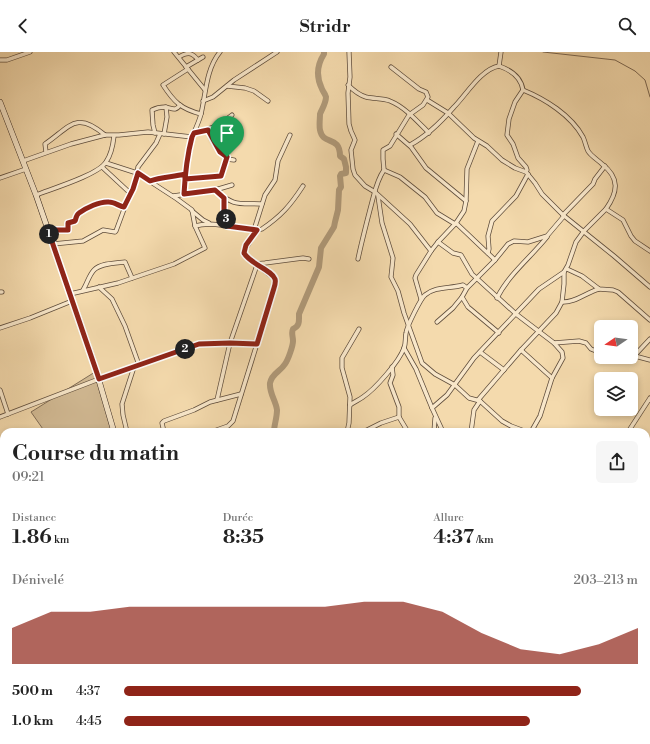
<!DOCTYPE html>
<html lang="fr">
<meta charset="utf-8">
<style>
:root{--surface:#fff;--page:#f6f6f6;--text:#222;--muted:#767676;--accent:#8f2418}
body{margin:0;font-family:"Libre Bodoni",serif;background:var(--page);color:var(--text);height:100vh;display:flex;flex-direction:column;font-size:15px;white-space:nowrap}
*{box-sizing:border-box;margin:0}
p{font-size:13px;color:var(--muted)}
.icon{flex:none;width:22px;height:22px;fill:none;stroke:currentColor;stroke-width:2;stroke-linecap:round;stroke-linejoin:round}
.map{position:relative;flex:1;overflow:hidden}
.side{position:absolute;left:0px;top:376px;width:650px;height:316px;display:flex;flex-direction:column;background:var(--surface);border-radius:12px 12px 0 0;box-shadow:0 2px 6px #0003}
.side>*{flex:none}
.needle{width:26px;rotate:257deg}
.fabs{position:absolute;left:594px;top:268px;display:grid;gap:8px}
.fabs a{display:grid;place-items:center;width:44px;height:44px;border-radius:6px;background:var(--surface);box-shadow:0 2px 6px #0003;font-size:20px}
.pin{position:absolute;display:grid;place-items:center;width:34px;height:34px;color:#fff;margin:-41px -17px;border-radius:50% 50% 50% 0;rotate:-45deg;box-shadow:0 0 4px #0007}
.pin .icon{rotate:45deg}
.km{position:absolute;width:20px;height:20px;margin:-10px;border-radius:50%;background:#222;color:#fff;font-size:11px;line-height:20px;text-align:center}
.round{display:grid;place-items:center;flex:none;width:42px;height:42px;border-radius:6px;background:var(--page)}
.summary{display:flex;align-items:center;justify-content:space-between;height:68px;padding:0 12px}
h1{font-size:22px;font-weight:600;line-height:30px}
.figures{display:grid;grid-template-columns:repeat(3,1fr);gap:6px;height:68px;padding:4px 12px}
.figures div{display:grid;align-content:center}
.figures b{font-size:20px;font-weight:600}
.figures small{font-size:11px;font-weight:400}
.figures p{font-size:11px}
.chart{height:112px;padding:8px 12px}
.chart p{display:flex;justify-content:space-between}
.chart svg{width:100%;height:72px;margin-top:4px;fill:var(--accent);opacity:.7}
ul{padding:0 12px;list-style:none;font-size:13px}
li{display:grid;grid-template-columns:64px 48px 1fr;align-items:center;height:30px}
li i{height:10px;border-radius:5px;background:var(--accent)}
header{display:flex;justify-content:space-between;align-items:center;height:52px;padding:0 12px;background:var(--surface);font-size:18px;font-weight:600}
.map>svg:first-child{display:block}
.green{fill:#d2ba94;stroke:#806c56}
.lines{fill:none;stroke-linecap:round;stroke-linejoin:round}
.stream{stroke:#7c6852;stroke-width:1}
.river{stroke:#b09a7a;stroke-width:6}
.street-casing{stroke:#5f4d3c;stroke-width:5}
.secondary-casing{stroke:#2d1e17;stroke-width:6}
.street{stroke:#f8e7ca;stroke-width:3.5}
.secondary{stroke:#f8e7ca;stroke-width:5}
.route-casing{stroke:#fff;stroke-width:8}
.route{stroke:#8f2418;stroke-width:5}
</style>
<header><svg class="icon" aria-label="back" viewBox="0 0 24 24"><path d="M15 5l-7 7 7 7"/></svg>Stridr<svg class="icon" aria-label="search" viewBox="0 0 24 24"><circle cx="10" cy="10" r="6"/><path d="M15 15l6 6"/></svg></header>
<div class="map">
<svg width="650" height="692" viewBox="0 0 650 692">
<rect width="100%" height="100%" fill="#f4daad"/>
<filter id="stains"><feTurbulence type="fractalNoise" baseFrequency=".005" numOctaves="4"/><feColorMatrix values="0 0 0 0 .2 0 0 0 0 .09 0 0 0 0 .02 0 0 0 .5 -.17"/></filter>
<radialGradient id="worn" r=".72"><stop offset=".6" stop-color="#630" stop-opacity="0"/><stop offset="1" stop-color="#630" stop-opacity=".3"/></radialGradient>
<!-- green -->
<path class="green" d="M95,320L114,380H45L31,360Z"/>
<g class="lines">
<!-- stream -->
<g class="stream">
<path d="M543,0L615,8L635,19L645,28L650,45"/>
<path d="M149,692L152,688"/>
</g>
<!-- river -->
<path class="river" d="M274,380C274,373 277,366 277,358C276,349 269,341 270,331C272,321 280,320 285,312C288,308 293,294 293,289C293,284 291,281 293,277C300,274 299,269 299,262L319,215L321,196L334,175L335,170L338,158L339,138L341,135L340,124L341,122L346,121V115L344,107L340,104C340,83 323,94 320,78C319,74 320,66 320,62C322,57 326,51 326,45C325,41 323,40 322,37C316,25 317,13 324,2V0"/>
<defs>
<g id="street">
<path d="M174,0L205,38"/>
<path d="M349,0L350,25L348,41L349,72L351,79L355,88L351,98L353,117L355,123L365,134L375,140L410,172L431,199L416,223L415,226L421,247"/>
<path d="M501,0L499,14C511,18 521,25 523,38L515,50L509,67L507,83L513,92L518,106L526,115L527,118L526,120L535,131L542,142L563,163L614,204L650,235"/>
<path d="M179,5C187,0 192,0 198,8"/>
<path d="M0,8H7L30,0"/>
<path d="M186,15L203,5"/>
<path d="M188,17L163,33C174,50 181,57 201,62"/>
<path d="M348,33C353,38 359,43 366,45C374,47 383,46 390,49C405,55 418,70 429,81"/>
<path d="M227,34L245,36L254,39L268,49"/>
<path d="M523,38C545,47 571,63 583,85C585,89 586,95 588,99C591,104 598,108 602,112C620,126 618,140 606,157L623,168L631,184L635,189L650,199"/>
<path d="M427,48L448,61L474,86L487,94L502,108L515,116L526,120"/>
<path d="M203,49L213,45L234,28L277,0"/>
<path d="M208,78C214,89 220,108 234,108"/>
<path d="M155,81L153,73L152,58C156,56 161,55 165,55C172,56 175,60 180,53"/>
<path d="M194,81C209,78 221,73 232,63"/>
<path d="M164,82L167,65L166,55"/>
<path d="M396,82L411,95L426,116L466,149"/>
<path d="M410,93C427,84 441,70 454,55C466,43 481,17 499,14"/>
<path d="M46,100L45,92C70,75 76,58 105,83"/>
<path d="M23,109L71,92L105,83H119L148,80L192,85"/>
<path d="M102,115L130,141L135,132L138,115L156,91L160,82"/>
<path d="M384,118L400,125L425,145L437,161L455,172"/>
<path d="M0,126L26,117"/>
<path d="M185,127L221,124L227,105"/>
<path d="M150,129C161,125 173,125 185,122C186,110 188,97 192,85C195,78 199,70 201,62C206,41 206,17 220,0"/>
<path d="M215,138C235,155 238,151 262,152"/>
<path d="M184,142L185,125"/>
<path d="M36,143C51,137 98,123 106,110C111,103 113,93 114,84"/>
<path d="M173,144L215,138L232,133"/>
<path d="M378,144L382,171L393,206L391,225L398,239L404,261L422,311L435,322L455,333L469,346L480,349L502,369L511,374L527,380"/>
<path d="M224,147V160L227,174"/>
<path d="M192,159L203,168L209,171"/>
<path d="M563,163L593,132L595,127L605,114"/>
<path d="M456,171L495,208"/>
<path d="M195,174C212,169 231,176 249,177C254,177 257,179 262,177C281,164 290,154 303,134"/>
<path d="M254,178L265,143L275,128L278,109L290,83"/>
<path d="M48,179L68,178V171L75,169L76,165L80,160C84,159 85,157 88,156C106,149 107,149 124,155"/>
<path d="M438,190L453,201L461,203L472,222L516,262L554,291L579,289L586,291L591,297L601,301"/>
<path d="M53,192L83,189L103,178L115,180L116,179L130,141"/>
<path d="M431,199L438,190L456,171L464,159L466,149L467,117L478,89"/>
<path d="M488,201L489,197L488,184L492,169L516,144L528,122"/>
<path d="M358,207C362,188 367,169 372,150C375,139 377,128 384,118L383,107V98L390,94L409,63L423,53L428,45L426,40L419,37L391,15"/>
<path d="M255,212L265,211L303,206L309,207"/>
<path d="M256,212C250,209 244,205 245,198L257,178"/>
<path d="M567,217L582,224L599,237L613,238L618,240L650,268"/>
<path d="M99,235L112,247L125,274L139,313"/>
<path d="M467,236L462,245L468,255L499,281"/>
<path d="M83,238C87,232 89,223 94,218C101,211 116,211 125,210L132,226"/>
<path d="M0,240H2"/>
<path d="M70,242L118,231L174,212L205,196L195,174L192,158L177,147L137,121L106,111"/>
<path d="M497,246C509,222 531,205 547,185"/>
<path d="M562,250C575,251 587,240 599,237"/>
<path d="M437,270L453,256L462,245"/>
<path d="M0,276L30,266L72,249"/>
<path d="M404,296L416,317L432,356"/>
<path d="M521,298L552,326"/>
<path d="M480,300L504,318"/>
<path d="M631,303L650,308"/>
<path d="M635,303L650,287"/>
<path d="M392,315L393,323L390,331L399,355V365"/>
<path d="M0,338L8,362"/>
<path d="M478,348L521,298L556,261L562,250L564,232V220"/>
<path d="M350,353C354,350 359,348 363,345C375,337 399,310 404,296C406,291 405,286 406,281C407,274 421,246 425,243C436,234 449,237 463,233L467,236L495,208L508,192L514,189L528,190L547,184L564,164"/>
<path d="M0,365L99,327L199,292L230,291L257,292"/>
<path d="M127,380L123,363L122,352L134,315"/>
<path d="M164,380L162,371L164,369L194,358L210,350L241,342"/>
<path d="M211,380L228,374L233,369L274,237L275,228L274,226L257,213L230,291L217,348"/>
<path d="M347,380L349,371L350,345L342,316V306L359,277"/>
<path d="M363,380L381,371L399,365L408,380"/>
<path d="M434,380L435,366"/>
<path d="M443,380L432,356L447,343L474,306L539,237L564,220L568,213L576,190L584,179L606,157"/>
<path d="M471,380L474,358L480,349"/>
<path d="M531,380L540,364L552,326L563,306L562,300L554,291"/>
<path d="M628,380L650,346"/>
<path d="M0,398L4,397"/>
<path d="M646,418L650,416"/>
<path d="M0,433L4,431"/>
<path d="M646,446L650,449"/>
<path d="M646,508L650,506"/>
<path d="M646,540L650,538"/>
<path d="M646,577L650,579"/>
<path d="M646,600H650"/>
<path d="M646,658L650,660"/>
<path d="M489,688L493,692"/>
<path d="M545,688L546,692"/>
<path d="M314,692L316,688"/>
<path d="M377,692L380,688"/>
<path d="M408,692H422L436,688"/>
<path d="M563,692L575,688"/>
<path d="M595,692V688"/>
<path d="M636,692L643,688"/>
</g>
<g id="secondary">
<path d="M0,50L36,143L93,308L114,380"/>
<path d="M227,688L228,692"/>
</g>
</defs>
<!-- street casing -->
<use href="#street" class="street-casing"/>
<!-- secondary casing -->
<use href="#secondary" class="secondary-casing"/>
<!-- street -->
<use href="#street" class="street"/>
<!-- secondary -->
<use href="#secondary" class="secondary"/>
</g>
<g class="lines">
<defs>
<path id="route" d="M227,105L221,124L185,127V122C173,125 161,125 150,129L138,121L133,137L124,155C119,154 114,150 109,150C100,149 86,156 79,161C76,163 76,167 75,169L68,171V178H48L99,327L199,292L230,291L257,292L274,236C275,233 276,230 275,227C272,218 250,212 244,201L246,193L257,178L227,174L224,160V146L215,138L184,142C185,123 187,104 192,85L194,81L208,78L220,100L227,105"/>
</defs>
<!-- route casing -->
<use href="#route" class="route-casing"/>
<!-- route -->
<use href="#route" class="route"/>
</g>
<rect width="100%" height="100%" filter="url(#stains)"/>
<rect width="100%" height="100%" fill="url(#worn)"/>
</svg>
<div class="fabs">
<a><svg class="needle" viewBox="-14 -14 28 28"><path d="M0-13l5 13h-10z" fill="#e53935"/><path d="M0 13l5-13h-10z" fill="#767676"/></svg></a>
<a><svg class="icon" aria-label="layers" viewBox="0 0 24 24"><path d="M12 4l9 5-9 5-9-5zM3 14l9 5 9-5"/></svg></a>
</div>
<div class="pin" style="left:227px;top:105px;background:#1e9e55"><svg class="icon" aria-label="arrive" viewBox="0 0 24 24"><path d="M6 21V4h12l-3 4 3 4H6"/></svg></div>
<b class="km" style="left:49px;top:182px">1</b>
<b class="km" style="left:185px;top:297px">2</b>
<b class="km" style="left:226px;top:167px">3</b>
<section class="side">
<div class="summary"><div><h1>Course du matin</h1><p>09:21</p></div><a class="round"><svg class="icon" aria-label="share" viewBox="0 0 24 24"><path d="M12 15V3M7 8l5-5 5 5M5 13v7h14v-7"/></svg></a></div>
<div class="figures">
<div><p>Distance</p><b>1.86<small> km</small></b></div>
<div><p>Durée</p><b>8:35</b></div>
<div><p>Allure</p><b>4:37<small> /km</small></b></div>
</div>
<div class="chart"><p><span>Dénivelé</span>203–213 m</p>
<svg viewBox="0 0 160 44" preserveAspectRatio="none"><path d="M0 44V22L10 12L20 12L30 9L40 9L50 9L60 9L70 9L80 9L90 6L100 6L110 12L120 25L130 35L140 38L150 32L160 22V44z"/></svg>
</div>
<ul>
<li><b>500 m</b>4:37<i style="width:89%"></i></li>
<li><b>1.0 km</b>4:45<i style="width:79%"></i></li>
</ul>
</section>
</div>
